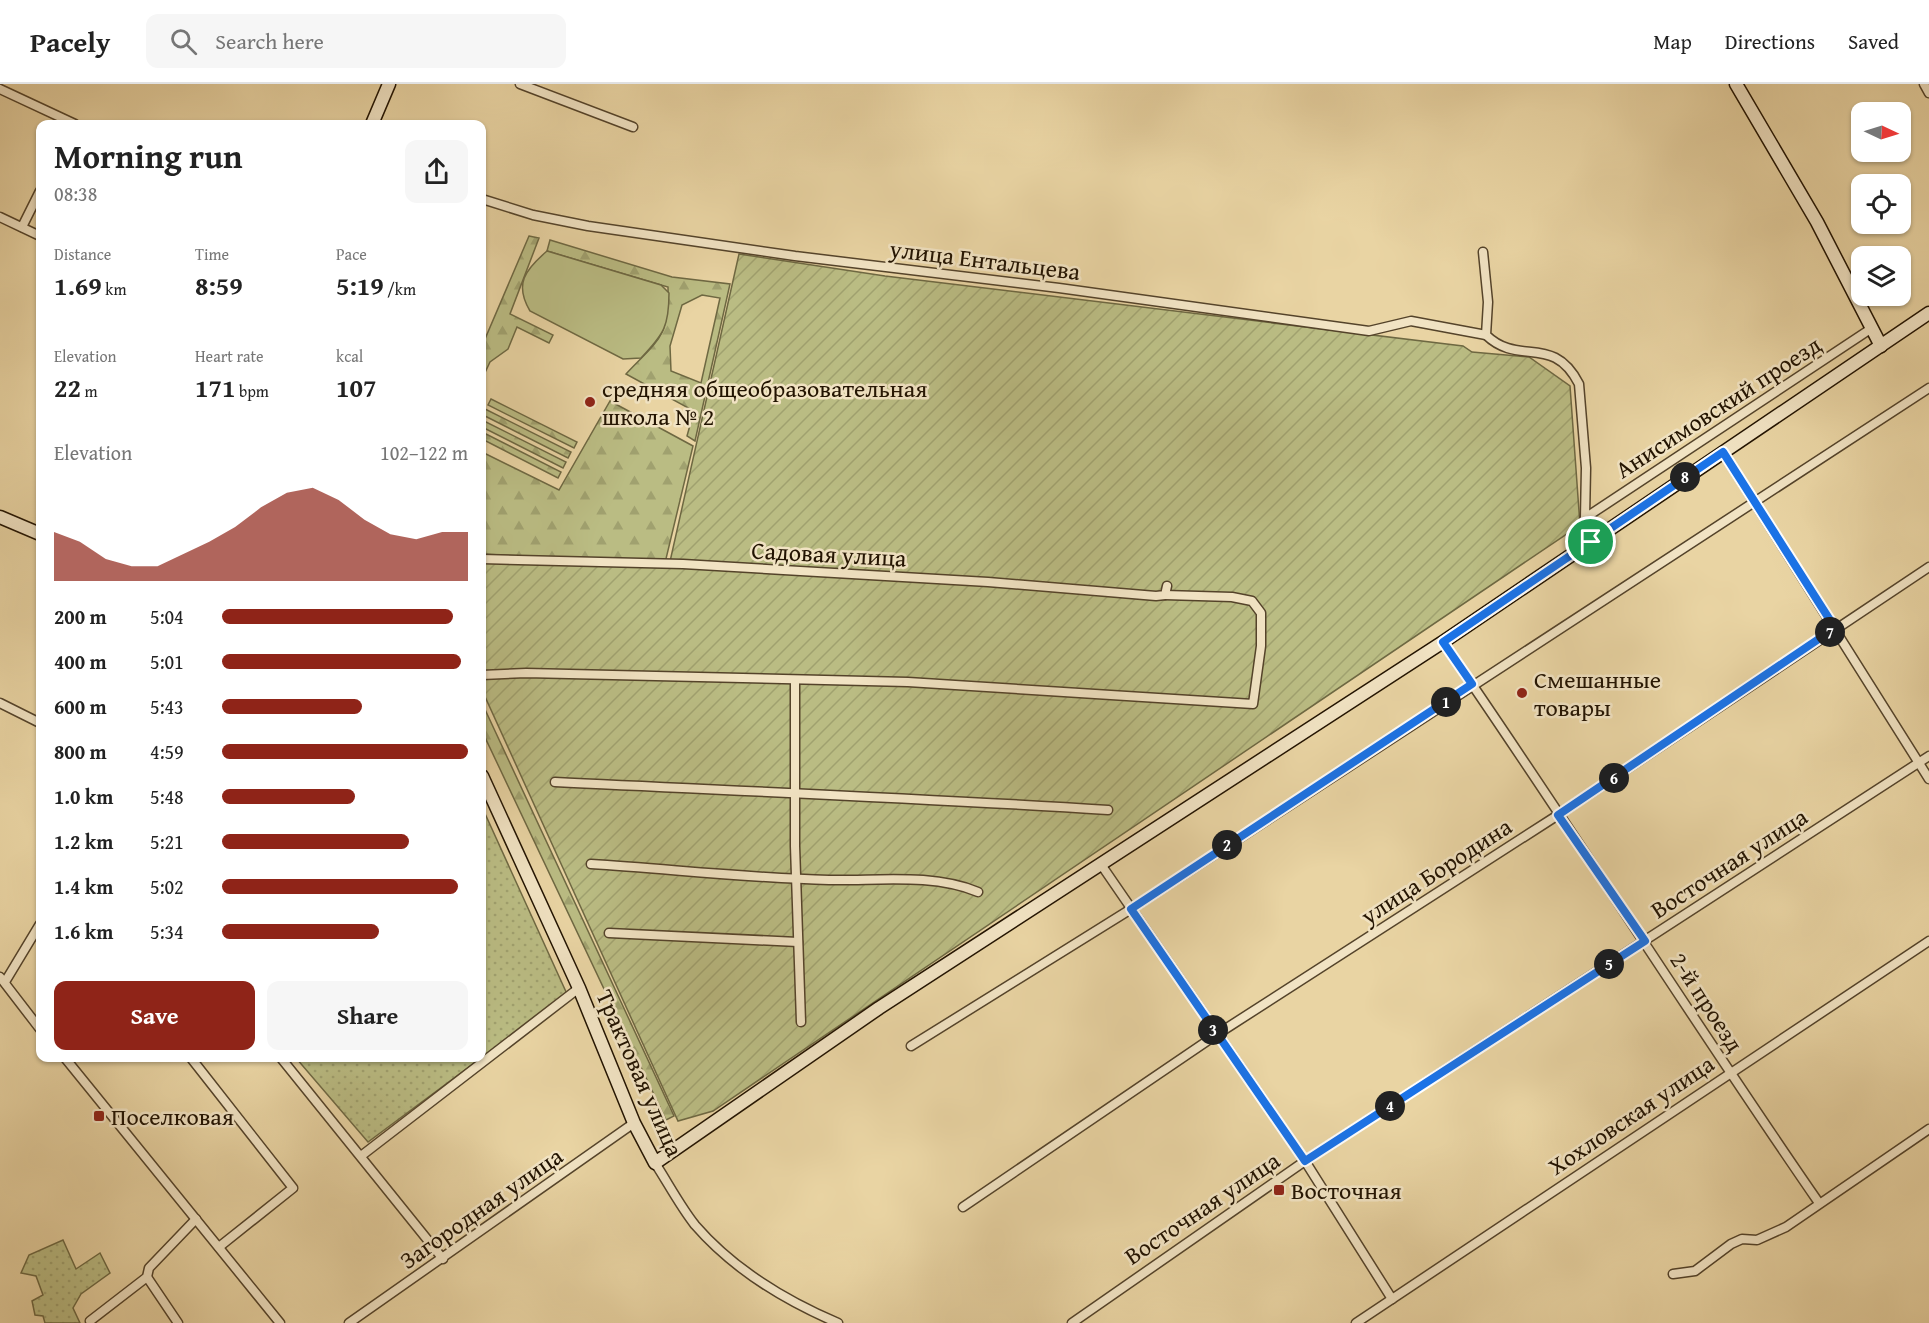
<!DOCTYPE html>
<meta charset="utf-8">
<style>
:root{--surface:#fff;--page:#f6f6f6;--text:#222;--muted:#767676;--line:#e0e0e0;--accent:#8f2418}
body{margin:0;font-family:"Gentium Book Plus",serif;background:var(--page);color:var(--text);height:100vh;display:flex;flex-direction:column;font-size:22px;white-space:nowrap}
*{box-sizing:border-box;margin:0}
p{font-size:20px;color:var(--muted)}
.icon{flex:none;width:33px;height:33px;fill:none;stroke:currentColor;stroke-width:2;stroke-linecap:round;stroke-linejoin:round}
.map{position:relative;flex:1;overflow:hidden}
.details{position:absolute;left:36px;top:36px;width:450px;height:942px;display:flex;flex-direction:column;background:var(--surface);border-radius:12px;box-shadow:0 2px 4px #0004}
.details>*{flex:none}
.needle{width:39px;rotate:94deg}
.fabs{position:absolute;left:1851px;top:18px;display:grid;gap:12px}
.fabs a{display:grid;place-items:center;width:60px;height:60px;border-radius:12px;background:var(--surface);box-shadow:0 2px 4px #0004;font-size:30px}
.pin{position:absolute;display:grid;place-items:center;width:51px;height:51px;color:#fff;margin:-26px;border:3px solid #fff;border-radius:50%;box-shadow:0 2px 6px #0007}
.km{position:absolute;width:30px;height:30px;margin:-15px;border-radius:50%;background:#222;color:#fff;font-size:16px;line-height:30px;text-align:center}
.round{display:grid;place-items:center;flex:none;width:63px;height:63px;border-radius:12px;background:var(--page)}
.summary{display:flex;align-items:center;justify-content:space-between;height:102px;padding:0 18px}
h1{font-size:33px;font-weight:700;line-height:45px}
.figures{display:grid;grid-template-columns:repeat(3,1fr);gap:9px;height:102px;padding:6px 18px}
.figures div{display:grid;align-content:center}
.figures b{font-size:26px;font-weight:700}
.figures small{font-size:16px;font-weight:400}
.figures p{font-size:16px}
.chart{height:168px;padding:12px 18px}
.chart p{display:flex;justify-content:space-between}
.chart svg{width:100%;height:108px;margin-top:6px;fill:var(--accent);opacity:.7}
.cta{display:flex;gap:12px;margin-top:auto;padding:12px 18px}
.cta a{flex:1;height:69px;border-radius:12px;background:var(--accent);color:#fff;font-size:24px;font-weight:700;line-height:69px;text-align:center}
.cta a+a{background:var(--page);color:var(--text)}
ul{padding:0 18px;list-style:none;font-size:20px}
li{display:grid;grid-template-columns:96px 72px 1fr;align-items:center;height:45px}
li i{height:15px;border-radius:8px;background:var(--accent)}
header{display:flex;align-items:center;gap:36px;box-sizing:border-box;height:84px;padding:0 30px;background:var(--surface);border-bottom:2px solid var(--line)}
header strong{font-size:28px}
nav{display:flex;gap:33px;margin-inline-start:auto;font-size:21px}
.search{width:420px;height:54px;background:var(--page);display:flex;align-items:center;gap:15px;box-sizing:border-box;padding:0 21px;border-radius:12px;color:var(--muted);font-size:22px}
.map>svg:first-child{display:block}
.grass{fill:url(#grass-dots);stroke:#6e6842;stroke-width:1.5}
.forest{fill:url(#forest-firs);stroke:#6e6842;stroke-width:1.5;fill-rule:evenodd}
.garden{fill:url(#garden-furrows);stroke:#6e6842;stroke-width:1.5}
.pitch{fill:#babc83;stroke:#6e6842;stroke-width:1.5}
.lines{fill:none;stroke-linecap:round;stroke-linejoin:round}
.street-casing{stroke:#54432a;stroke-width:11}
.secondary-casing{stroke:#221301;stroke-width:15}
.street{stroke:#f1e3c3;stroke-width:8}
.secondary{stroke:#f1e3c3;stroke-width:12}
.route-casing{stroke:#fff;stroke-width:12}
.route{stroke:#1a73e8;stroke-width:8}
.poi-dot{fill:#8f2418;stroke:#f1e3c3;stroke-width:2}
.labels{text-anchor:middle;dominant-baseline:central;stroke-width:5;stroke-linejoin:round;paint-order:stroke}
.street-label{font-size:24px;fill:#221301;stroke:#f1e3c3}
.poi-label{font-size:24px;fill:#221301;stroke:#f1e3c3;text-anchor:start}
</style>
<header>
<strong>Pacely</strong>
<div class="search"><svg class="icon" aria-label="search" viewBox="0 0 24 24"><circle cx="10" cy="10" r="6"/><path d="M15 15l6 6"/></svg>Search here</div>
<nav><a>Map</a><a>Directions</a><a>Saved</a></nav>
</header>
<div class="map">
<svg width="1929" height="1239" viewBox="0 0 1929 1239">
<defs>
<pattern id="grass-dots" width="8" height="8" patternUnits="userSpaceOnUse" patternTransform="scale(1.5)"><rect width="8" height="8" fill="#babc83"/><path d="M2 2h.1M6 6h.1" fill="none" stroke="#a0a16f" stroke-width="1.8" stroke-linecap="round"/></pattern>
<pattern id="forest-firs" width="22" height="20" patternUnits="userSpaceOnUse" patternTransform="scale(1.5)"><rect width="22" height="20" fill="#babc83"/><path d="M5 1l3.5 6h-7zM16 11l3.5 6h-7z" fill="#a0a16f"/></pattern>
<pattern id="garden-furrows" width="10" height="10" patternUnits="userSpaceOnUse" patternTransform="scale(1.5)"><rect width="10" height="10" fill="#babc83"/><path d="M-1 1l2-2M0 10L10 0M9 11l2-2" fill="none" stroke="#a0a16f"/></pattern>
</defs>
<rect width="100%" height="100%" fill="#e9d4a3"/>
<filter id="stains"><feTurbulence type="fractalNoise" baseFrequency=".00333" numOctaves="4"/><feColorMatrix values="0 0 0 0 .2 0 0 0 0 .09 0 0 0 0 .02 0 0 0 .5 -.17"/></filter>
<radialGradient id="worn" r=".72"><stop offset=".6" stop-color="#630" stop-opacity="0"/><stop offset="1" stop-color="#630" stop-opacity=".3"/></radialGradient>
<!-- grass -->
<g class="grass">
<path d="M482,723L567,910L368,1058L296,974H482Z"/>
<path d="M63,1156L76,1185L100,1169L110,1189L81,1210L73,1224L80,1239H45L43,1232L35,1231L32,1217L43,1211L36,1192L21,1189L29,1171Z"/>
</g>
<!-- forest -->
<g class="forest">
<path d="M529,152L539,154L510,230L553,251L549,259L517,243L508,265L490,278L482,295V262Z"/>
<path d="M550,156L672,193L730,200L695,357L687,352L694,327L626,290C659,255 669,254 668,203L547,167ZM702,211L720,214L701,299L671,287L670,262L682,221Z"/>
<path d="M491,315L577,358L574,364L488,321Z"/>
<path d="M610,317L693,362L665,479L482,470V368L559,406Z"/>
<path d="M485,325L571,368L568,374L483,331Z"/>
<path d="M482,336L566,378L563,384L482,343Z"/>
<path d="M482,348L561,388L558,394L482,355Z"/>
<path d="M482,619L674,1032L666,1036L482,647Z"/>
</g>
<!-- garden -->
<path class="garden" d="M739,170L885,192L1463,262L1472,268L1529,273L1570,302L1580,441L713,1027L678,1037L482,606V473L669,482Z"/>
<!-- pitch -->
<path class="pitch" d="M547,167L661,201L669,209C669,242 664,250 641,274L623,275L530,227C514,200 525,186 547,167Z"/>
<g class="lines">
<defs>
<g id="street">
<path d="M520,0L633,43"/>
<path d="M1924,0L1929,9"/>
<path d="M0,5L75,40"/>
<path d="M482,115L533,131L588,142L795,172L1059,204L1369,247L1411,237L1486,251"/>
<path d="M0,133L40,152"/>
<path d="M22,143L40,107"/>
<path d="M1483,168L1488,218L1486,251C1519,283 1553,249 1579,300L1586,384L1585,434L1591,458"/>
<path d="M1723,368L1929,695"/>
<path d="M1585,434L1872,244"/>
<path d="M482,475L683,480L988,498L1156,512L1165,511L1167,502"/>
<path d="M1443,558C1571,743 1691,934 1819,1119"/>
<path d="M482,591L526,589L908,598L1253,620L1261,562V529L1252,517L1232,513L1165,511"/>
<path d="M795,596V762L801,938"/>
<path d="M0,619L40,639"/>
<path d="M555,698C739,707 923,714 1108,726"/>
<path d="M1100,779L1305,1077L1392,1215"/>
<path d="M591,780C670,785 749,794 829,796C877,797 932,789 978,808"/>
<path d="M609,849L798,858"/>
<path d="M0,893L40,945"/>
<path d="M5,898L40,840"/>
<path d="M911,962L1131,825L1929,304"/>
<path d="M65,974L280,1239"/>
<path d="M191,974L293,1104L219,1163"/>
<path d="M281,974L443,1175"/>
<path d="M361,1072L579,904"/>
<path d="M655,1079C668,1099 680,1122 695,1141C734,1186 784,1216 838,1239"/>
<path d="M963,1123L1216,951L1558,731L1929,483"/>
<path d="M1673,1190L1695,1187L1731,1160L1742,1155L1757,1156L1786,1143L1929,1045"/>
<path d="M147,1193L178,1239"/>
<path d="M90,1237L147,1193L149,1184L196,1135"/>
<path d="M349,1239L634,1039"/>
<path d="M1072,1239L1305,1077L1929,672"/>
<path d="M1356,1239L1929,857"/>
</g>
<g id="secondary">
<path d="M1736,0L1817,138L1881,262"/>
<path d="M372,40L389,0"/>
<path d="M0,433L40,450"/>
<path d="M482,692L579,904L634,1039L655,1079L879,924L1443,558L1929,229"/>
</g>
</defs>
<!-- street casing -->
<use href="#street" class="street-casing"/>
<!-- secondary casing -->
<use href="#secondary" class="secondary-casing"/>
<!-- street -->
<use href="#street" class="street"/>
<!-- secondary -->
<use href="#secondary" class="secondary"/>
</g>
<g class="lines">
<defs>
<path id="route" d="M1723,368L1835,544L1558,731L1645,857L1305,1077L1131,825L1472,600L1443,558Z"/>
</defs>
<!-- route casing -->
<use href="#route" class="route-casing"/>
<!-- route -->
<use href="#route" class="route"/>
</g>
<!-- markers -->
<g class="poi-dot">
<circle cx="590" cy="318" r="6"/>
<circle cx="1522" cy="609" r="6"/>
<rect x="93" y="1026" width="12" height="12" rx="3"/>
<rect x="1273" y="1100" width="12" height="12" rx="3"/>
</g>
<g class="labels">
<!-- street labels -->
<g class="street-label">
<text transform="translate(985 176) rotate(7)">улица Ентальцева</text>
<text transform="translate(1718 323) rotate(-33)">Анисимовский проезд</text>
<text transform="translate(829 470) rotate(3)">Садовая улица</text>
<text transform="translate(1729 779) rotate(-33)">Восточная улица</text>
<text transform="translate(1436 787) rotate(-33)">улица Бородина</text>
<text transform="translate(1707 918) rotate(57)">2-й проезд</text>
<text transform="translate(640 989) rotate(66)">Трактовая улица</text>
<text transform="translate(1631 1031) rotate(-34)">Хохловская улица</text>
<text transform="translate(481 1124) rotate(-35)">Загородная улица</text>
<text transform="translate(1202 1124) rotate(-34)">Восточная улица</text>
</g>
<!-- poi labels -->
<g class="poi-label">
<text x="602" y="304">средняя общеобразовательная<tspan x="602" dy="28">школа № 2</tspan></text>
<text x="1534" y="595">Смешанные<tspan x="1534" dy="28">товары</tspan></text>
<text x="111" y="1032">Поселковая</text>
<text x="1291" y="1106">Восточная</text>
</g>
</g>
<rect width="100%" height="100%" filter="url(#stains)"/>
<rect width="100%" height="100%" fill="url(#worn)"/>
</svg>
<div class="fabs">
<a><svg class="needle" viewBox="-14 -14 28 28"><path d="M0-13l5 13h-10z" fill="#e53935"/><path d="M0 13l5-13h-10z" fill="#767676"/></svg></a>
<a><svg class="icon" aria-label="locate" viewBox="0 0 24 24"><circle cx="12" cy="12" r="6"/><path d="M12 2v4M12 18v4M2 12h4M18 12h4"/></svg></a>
<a><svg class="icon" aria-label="layers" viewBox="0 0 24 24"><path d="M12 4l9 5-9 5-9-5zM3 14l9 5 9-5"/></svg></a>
</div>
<div class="pin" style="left:1591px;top:458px;background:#1e9e55"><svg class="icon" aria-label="arrive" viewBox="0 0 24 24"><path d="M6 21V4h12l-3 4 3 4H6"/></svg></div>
<b class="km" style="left:1446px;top:618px">1</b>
<b class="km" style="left:1227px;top:761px">2</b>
<b class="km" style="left:1213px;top:946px">3</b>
<b class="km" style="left:1390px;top:1022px">4</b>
<b class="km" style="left:1609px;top:880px">5</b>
<b class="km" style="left:1614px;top:694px">6</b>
<b class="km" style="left:1830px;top:548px">7</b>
<b class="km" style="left:1685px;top:393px">8</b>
<section class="details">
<div class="summary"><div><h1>Morning run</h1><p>08:38</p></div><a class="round"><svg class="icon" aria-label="share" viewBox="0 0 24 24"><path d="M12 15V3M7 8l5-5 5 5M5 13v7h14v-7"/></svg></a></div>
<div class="figures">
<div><p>Distance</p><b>1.69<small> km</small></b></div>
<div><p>Time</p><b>8:59</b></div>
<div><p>Pace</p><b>5:19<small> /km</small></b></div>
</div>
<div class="figures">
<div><p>Elevation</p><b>22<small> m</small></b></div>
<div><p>Heart rate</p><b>171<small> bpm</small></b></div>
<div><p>kcal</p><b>107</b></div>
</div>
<div class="chart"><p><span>Elevation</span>102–122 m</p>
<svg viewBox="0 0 160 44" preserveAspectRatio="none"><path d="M0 44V24L10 28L20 35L30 38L40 38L50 33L60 28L70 22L80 14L90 8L100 6L110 11L120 19L130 25L140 27L150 24L160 24V44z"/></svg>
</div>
<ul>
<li><b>200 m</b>5:04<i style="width:94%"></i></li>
<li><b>400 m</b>5:01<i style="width:97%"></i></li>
<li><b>600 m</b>5:43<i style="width:57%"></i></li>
<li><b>800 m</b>4:59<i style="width:100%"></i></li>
<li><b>1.0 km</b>5:48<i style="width:54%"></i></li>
<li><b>1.2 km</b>5:21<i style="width:76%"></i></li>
<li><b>1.4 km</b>5:02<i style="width:96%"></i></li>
<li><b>1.6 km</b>5:34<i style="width:64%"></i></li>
</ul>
<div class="cta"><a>Save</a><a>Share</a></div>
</section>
</div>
